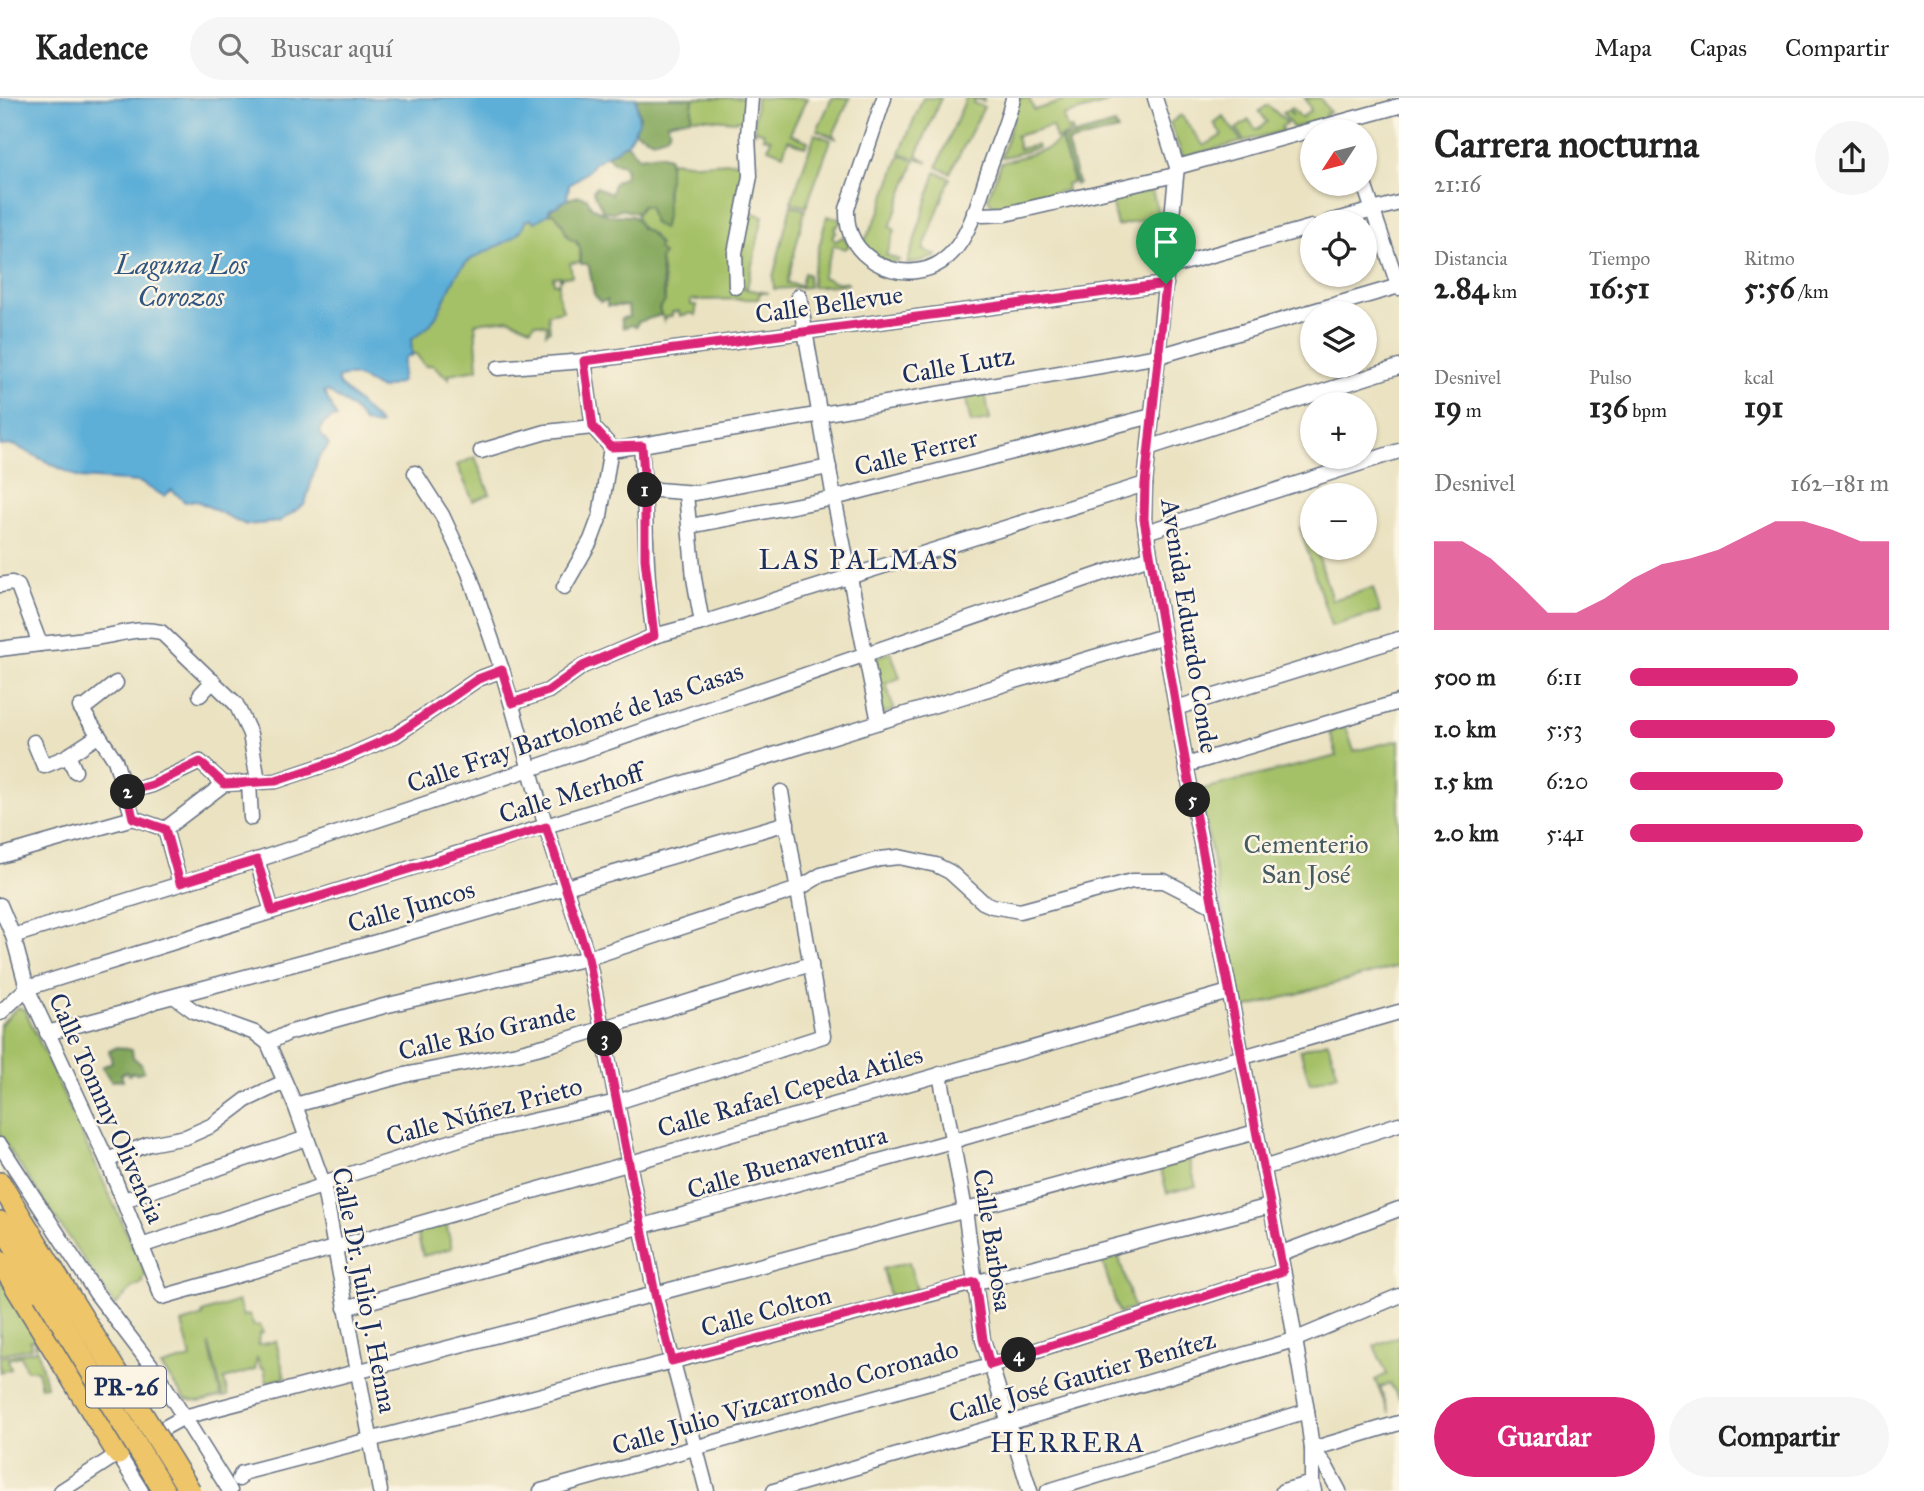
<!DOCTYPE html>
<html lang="es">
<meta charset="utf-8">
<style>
:root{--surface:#fff;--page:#f6f6f6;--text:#222;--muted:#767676;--line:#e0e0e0;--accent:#db2777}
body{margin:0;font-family:"IM FELL Great Primer",serif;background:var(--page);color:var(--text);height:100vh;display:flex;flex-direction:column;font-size:26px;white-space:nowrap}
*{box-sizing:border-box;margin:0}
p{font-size:23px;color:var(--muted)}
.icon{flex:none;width:38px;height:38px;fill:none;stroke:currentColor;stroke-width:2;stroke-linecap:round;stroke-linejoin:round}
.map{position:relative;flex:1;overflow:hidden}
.sheet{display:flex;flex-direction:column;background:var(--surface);width:525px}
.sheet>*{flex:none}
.needle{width:46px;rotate:234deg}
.controls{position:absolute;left:1300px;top:21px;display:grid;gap:14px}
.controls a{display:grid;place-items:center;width:77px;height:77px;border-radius:50%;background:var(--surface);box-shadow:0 2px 5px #0004;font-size:35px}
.pin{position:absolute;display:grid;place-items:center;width:60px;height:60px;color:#fff;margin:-72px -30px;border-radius:50% 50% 50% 0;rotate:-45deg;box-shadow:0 0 7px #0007}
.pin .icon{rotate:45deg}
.km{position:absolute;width:35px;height:35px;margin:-18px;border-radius:50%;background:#222;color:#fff;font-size:19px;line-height:35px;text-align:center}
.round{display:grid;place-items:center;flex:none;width:74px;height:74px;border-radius:37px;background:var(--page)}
.overview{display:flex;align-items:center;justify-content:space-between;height:119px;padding:0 35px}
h1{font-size:38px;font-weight:700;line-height:52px}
.metrics{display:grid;grid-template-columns:repeat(3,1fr);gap:10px;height:119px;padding:7px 35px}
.metrics div{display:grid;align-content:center}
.metrics b{font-size:30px;font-weight:700}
.metrics small{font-size:19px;font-weight:400}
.metrics p{font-size:19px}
.chart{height:196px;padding:14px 35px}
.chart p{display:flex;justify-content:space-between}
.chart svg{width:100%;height:126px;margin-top:7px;fill:var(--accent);opacity:.7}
.action{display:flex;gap:14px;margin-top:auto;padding:14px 35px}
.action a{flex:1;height:80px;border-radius:42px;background:var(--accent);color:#fff;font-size:28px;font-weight:700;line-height:80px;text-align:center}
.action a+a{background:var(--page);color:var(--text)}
ul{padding:0 35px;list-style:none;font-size:23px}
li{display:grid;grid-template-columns:112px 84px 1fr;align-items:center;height:52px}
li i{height:18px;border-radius:9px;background:var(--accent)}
header{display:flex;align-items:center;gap:42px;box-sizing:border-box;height:98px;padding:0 35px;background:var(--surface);border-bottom:2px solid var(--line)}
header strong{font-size:33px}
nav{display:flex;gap:38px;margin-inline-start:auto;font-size:24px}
.search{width:490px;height:63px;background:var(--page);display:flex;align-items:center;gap:18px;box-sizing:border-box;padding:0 24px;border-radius:38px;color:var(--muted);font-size:26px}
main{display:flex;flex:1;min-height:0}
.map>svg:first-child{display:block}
.green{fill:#a5c167;stroke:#607862;stroke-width:2}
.forest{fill:#84a75c;stroke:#506b5d;stroke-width:2}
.water{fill:#5dafd8;stroke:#3c6f9b;stroke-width:2}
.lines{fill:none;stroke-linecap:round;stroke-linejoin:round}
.minor-casing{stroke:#636e81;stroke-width:17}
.highway-casing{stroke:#636e81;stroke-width:24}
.minor{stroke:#fff;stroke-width:14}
.highway{stroke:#eec569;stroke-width:21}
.highway-bridge-casing{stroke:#636e81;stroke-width:24;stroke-linecap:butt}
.highway-bridge{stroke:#eec569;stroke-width:21}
.route-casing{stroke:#fff;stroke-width:14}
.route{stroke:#db2777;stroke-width:9}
.labels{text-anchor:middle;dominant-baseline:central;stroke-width:5;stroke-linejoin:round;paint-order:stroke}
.shield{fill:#fcf5e5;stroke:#5e6a86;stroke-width:2}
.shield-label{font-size:24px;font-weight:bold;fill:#1b2f5e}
.street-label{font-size:26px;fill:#1b2f5e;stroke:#fcf5e5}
.park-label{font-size:26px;fill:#445b61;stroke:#fcf5e5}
.water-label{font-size:28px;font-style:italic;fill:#2f5583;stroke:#fcf5e5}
.neighbourhood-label{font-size:28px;letter-spacing:2px;fill:#1b2f5e;stroke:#fcf5e5}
</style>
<header>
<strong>Kadence</strong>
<div class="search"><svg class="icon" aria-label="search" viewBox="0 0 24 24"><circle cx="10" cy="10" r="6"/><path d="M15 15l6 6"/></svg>Buscar aquí</div>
<nav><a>Mapa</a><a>Capas</a><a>Compartir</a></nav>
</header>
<main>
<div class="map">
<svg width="1399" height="1393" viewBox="0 0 1399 1393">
<rect width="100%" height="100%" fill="#fcf5e5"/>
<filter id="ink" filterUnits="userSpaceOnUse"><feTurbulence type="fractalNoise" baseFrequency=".0143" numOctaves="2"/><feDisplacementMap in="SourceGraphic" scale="14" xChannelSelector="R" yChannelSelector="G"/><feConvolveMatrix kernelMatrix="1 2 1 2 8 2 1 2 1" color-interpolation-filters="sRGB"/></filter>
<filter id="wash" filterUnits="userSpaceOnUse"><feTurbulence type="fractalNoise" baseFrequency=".00686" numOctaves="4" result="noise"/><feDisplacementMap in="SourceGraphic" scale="28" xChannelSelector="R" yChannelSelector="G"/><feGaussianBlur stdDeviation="1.57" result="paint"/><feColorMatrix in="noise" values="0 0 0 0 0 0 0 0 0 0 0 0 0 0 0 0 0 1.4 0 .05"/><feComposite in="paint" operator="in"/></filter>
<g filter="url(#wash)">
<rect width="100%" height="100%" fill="#eae2c1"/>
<!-- green -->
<g class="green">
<path d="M693,0H745L744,22C725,25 709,18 691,20Z"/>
<path d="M756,0H807L790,36L808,43L806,49L788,42L783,56L768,50L771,41L763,39L764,35L756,32L754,36Z"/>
<path d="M832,0H850L833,37L837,41L817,32Z"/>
<path d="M923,0H941L917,57L928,64L900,55Z"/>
<path d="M966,0H984V3L975,1L973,5L984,9L950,75L937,69Z"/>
<path d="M1019,0H1029L1034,12L1064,3V0H1106L1107,5L1063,18L1067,31L1071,30L1073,34L1056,41L1052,28L1016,38L1019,51L1037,47L1038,50L1001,60Z"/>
<path d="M1305,0H1320L1330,14L1325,16L1327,20L1293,30L1283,15L1288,12L1293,18L1289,11L1292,9L1301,20L1311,12Z"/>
<path d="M1268,7C1274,14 1281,17 1287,25L1281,29L1283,33L1244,43L1236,31L1249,22L1256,32L1267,24L1259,13Z"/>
<path d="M1181,17L1204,48L1222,37L1214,25L1223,18L1242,44L1183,59L1170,25Z"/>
<path d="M815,36L831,42L806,109L791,104Z"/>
<path d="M1061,41L1073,84L1066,86L1067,92L996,108L991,106L988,99L1001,65L1047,51Z"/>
<path d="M900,57L915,63L890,129L895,132L886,157L900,162L895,165L884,164L863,146L879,115Z"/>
<path d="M670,63L698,66L745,63L730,162L740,190L768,195H760L758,201L691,202V207H696V217L690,215L680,218L679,213L672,214V218L666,219L664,224L659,210L665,203V189L658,151L636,123L637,115L642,108H648L654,125L663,130C669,108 665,86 670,63Z"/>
<path d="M936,74L950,80L923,152L936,157V159L907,166Z"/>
<path d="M1152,92L1159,118L1117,128L1111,102Z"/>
<path d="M791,107L805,112L787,185L801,188L804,175L808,176L809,189L774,191L773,179Z"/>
<path d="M748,114L763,118L747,190L739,188L738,171Z"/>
<path d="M554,115L580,150V164L570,165L572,178L562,179L560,183V178L553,179L554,185H559L558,196L563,213L548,216L550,232L546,235L547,227L535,225L531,230L510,221L475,225L478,271L449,276V281L433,267L425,268L416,256H412L411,242C418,236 427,231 432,224C443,210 452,178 464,166C479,152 521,145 525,123L531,121L535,124L548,116Z"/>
<path d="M827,118L840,121V125L834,131L836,134L832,138L833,141L836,143L844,138L849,148L845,151L834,147L822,179L836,184H847L848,186L812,189V176Z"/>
<path d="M985,294L990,322L971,325L965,297Z"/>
<path d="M475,359L490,396L473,403L457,367Z"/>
<path d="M1312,426V450H1316L1332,502L1373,490L1380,514L1331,528L1300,430Z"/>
<path d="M891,554L900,580L886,585L894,612L881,616L870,561Z"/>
<path d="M1346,629L1354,653L1399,642V868L1242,911L1199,692L1337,658L1330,634Z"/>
<path d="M18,909L25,912L146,1177L142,1182L144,1185L133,1189L115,1208L0,1038V927Z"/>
<path d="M1328,944L1338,976L1310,985L1300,952Z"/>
<path d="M1189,1061L1196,1088L1167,1095L1160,1068Z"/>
<path d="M446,1125L452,1150L423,1158L417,1134Z"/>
<path d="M1118,1156L1134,1210L1119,1215L1101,1160Z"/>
<path d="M909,1164L917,1192L890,1199L883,1171Z"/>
<path d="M0,1177L39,1241L36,1250L34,1242H30L31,1250L0,1256Z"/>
<path d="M238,1203L243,1218L249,1217L254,1228L260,1227L263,1235L259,1236L258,1247L276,1243L285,1280L267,1284L264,1270H261L257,1259L255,1272L224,1281L228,1298L223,1299L209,1246L221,1299L199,1304L185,1301L161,1268L191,1260L182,1225L203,1218L202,1215Z"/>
<path d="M1399,1238V1300L1390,1286L1380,1289L1389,1315L1375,1282L1387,1276L1374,1248Z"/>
<path d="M38,1252L46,1288L41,1289L37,1272H26L21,1258L8,1261L11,1271L0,1274V1259Z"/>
</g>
<!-- forest -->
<g class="forest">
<path d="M636,0H693L691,20L667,25L670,32L666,38L653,42L634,33L640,19Z"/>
<path d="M1115,26L1118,32L1067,45L1078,85L1075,87L1061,41Z"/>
<path d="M627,45L638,59L659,56L669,59V81L666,93L667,114L663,131L654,125L648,108H642L637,115L620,111L614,114L603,113L593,93L596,89L611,96L614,85L624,79L626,72L623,67L613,64L607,58Z"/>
<path d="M579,98L587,100L591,109L608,117L632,118L637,121L641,130C650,134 654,138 659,147L658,151L663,156L660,162L665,204L659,210L661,217L638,224L636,229L632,227L623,230L621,220L629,219L628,208H607V202L600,204L594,196L589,169L587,166H581L580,149L576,143C564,141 567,133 561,124C559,121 556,118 554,115L548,116C553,104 568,101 579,98Z"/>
<path d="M117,949L132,952L133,959L141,966L144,973L136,976L133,974L129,977L127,974L121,976L123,982L111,983L102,969L112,964L109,953Z"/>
</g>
<!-- water -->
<path class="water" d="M0,0H636L639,24L627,45L594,65L587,74L569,87L567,101L557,108L550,110L548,116L535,124L531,121L525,123C521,146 480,151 465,166C452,178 443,210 432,224C427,231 418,236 411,242L412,258H407L404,262L401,284L381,291C365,284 356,273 338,280V285L380,326L378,328L365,325L352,310L327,293L324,294L337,320H332L322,327L320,335L329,347L318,361L305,406L279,424L246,427L195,402L185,404L172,392L164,398L139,384L79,380L14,347L0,348Z"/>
</g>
<g filter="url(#ink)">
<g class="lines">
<defs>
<g id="minor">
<path d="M884,0L847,111C846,134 855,152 875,164C887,171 902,175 916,173C965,168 976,109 989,71C997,47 1008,24 1013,0"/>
<path d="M1155,0L1177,69L1145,386L1144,421L1186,667L1285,1182L1307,1313L1312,1351V1385L1314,1393"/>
<path d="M1177,69L1399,8"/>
<path d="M1364,86L1399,190"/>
<path d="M974,114L983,117L1005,116L1175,77"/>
<path d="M1329,124L1399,105"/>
<path d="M1169,169L1312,129"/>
<path d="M736,189L735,155L750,78L748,37L751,0"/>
<path d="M799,198L834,400L879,624"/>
<path d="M584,263L593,329L611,349L618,351L1159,258L1399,188"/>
<path d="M498,270L584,263L1166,186"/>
<path d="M641,348C647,412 644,474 654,538"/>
<path d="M1151,349L1399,269"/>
<path d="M481,353L546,334L593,329"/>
<path d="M415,375L442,417L469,475L502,572L546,729L588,860L655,1196L707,1393"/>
<path d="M645,391L696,395L829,369"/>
<path d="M686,396L694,480L702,525"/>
<path d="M690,428L834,400L1152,318"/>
<path d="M1146,434L1399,353"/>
<path d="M0,487L12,485L18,488L40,546"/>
<path d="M564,489L591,442L600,418L611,349"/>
<path d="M0,551C33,546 67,544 100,539C121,536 139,529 161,534L236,606L250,636L258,683"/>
<path d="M200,597L213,583"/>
<path d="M512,605L548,593L583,568L654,538L702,525L1145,386"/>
<path d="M80,609L115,662L133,720"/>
<path d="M1176,610L1399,541"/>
<path d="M83,611L116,585"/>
<path d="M34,644L44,668L66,659L98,638"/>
<path d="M68,657L75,673"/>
<path d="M1186,667L1399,604"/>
<path d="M249,685L251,720"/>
<path d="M127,694L152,687L200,664L224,686"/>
<path d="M165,731L180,785"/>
<path d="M0,758L133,720L165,731L224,686L276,683L342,661L396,637L478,581L502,572"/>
<path d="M257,762L272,813"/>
<path d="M0,807L13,838L27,890L107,1062L162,1199L1229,894"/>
<path d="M13,838L257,762L530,671L1150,459"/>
<path d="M175,899L194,913L255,935L268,945L295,1007L323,1085L380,1393"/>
<path d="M0,915L27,890L879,624L1164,538"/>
<path d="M47,935L134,912L155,903L373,845L787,725"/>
<path d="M268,945L288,935L384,908L588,860L798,791L821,777L880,761L899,759L936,767L950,774L983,804L992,808L1020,813L1132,783H1164L1213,808"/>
<path d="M940,976L965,1112L983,1242L1030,1393"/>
<path d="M295,1007L409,976L517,955L552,946L811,866"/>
<path d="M0,1047L96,1195L154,1271L230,1393"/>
<path d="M107,1062L149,1046L186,1039L213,1027L246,1002L284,984"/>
<path d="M1263,1070L1399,1026"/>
<path d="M323,1085L478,1035L617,1004L823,938L781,694"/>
<path d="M124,1102L307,1040"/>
<path d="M141,1148L322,1088"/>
<path d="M1279,1156L1399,1111"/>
<path d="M345,1210L952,1043L1399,914"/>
<path d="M148,1339L184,1319L655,1196L1256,1034"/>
<path d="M118,1356L141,1393"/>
<path d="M239,1381L242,1375L1270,1108"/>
<path d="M61,1393L124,1352"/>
<path d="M541,1393L990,1267L1283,1173"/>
<path d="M774,1393L1294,1242L1399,1198"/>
<path d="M1048,1393L1307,1313"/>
<path d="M1283,1393L1312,1385"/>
<path d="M1339,1393L1325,1367L1312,1351L1399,1325"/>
</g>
<g id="highway">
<path d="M0,1085L61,1185"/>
<path d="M0,1124L44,1196"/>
<path d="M0,1163L118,1356"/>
</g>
</defs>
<!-- minor casing -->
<use href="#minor" class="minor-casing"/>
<!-- highway casing -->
<use href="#highway" class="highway-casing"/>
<!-- minor -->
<use href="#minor" class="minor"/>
<!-- highway -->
<use href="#highway" class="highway"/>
<defs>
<g id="highway-bridge">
<path d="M61,1185L190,1393"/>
<path d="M44,1196L164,1393"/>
</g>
</defs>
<!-- highway-bridge casing -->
<use href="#highway-bridge" class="highway-bridge-casing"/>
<!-- highway-bridge -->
<use href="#highway-bridge" class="highway-bridge"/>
</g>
</g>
<g class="lines" filter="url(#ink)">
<defs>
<path id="route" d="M1166,186L1145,386L1144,421L1186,667L1283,1173L990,1267L983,1241L975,1184L672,1263L655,1196L588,860L546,729L272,813L257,762L180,785L165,731L133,720L127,694L152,687L200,664L224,686L276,683L342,661L396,637L478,581L502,572L512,605L548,593L583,568L654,538L645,461V391L642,348L611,349L593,329L584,263Z"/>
</defs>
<!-- route casing -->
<use href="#route" class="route-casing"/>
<!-- route -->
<use href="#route" class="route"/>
</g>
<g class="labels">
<!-- shield labels -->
<rect class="shield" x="86" y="1268.5" width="80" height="41" rx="5"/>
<g class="shield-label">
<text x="126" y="1289">PR-26</text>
</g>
<!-- street labels -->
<g class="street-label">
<text transform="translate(829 206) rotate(-8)">Calle Bellevue</text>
<text transform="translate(958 267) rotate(-10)">Calle Lutz</text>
<text transform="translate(916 354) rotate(-14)">Calle Ferrer</text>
<text transform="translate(1190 528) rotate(81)">Avenida Eduardo Conde</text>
<text transform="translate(575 629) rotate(-19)">Calle Fray Bartolomé de las Casas</text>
<text transform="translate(571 695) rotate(-17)">Calle Merhoff</text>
<text transform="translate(411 808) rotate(-16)">Calle Juncos</text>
<text transform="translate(487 933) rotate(-13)">Calle Río Grande</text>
<text transform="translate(790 993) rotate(-16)">Calle Rafael Cepeda Atiles</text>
<text transform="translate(107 1010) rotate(66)">Calle Tommy Olivencia</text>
<text transform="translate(484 1013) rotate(-15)">Calle Núñez Prieto</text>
<text transform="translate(787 1064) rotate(-16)">Calle Buenaventura</text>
<text transform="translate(993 1142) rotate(81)">Calle Barbosa</text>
<text transform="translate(365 1192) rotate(79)">Calle Dr. Julio J. Henna</text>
<text transform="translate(766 1213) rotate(-15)">Calle Colton</text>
<text transform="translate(1082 1278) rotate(-16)">Calle José Gautier Benítez</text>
<text transform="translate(785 1299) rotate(-16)">Calle Julio Vizcarrondo Coronado</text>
</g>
<!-- park labels -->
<g class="park-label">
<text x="1306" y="746">Cementerio<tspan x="1306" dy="30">San José</tspan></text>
</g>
<!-- water labels -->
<g class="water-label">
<text x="181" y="166">Laguna Los<tspan x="181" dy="32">Corozos</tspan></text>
</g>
<!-- neighbourhood labels -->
<g class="neighbourhood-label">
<text x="859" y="461">LAS PALMAS</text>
<text x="1068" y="1344">HERRERA</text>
</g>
</g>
</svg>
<div class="controls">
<a><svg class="needle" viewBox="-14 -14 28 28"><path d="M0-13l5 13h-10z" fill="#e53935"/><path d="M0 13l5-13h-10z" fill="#767676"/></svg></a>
<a><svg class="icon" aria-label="locate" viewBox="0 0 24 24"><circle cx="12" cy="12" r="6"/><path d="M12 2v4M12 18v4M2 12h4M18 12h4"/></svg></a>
<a><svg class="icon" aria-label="layers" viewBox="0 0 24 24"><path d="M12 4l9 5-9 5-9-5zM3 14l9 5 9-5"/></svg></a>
<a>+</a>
<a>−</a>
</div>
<div class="pin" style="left:1166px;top:186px;background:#1e9e55"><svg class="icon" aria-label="arrive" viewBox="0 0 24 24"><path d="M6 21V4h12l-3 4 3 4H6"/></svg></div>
<b class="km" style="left:645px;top:392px">1</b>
<b class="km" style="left:128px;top:694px">2</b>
<b class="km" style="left:605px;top:941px">3</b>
<b class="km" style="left:1019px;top:1257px">4</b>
<b class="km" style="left:1193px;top:702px">5</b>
</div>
<section class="sheet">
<div class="overview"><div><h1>Carrera nocturna</h1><p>21:16</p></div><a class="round"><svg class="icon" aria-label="share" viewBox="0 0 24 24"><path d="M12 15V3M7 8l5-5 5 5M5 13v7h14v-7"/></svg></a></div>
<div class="metrics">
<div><p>Distancia</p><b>2.84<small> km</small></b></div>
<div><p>Tiempo</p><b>16:51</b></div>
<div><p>Ritmo</p><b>5:56<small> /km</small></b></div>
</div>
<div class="metrics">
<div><p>Desnivel</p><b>19<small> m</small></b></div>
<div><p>Pulso</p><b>136<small> bpm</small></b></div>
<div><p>kcal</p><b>191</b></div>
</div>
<div class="chart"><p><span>Desnivel</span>162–181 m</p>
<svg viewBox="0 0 160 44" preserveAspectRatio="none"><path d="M0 44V13L10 13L20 19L30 28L40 38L50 38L60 33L70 26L80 21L90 19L100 16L110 11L120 6L130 6L140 9L150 13L160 13V44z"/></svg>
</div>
<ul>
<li><b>500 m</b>6:11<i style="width:65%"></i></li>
<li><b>1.0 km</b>5:53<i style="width:79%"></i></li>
<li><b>1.5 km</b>6:20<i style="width:59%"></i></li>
<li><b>2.0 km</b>5:41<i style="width:90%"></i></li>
</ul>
<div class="action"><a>Guardar</a><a>Compartir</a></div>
</section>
</main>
